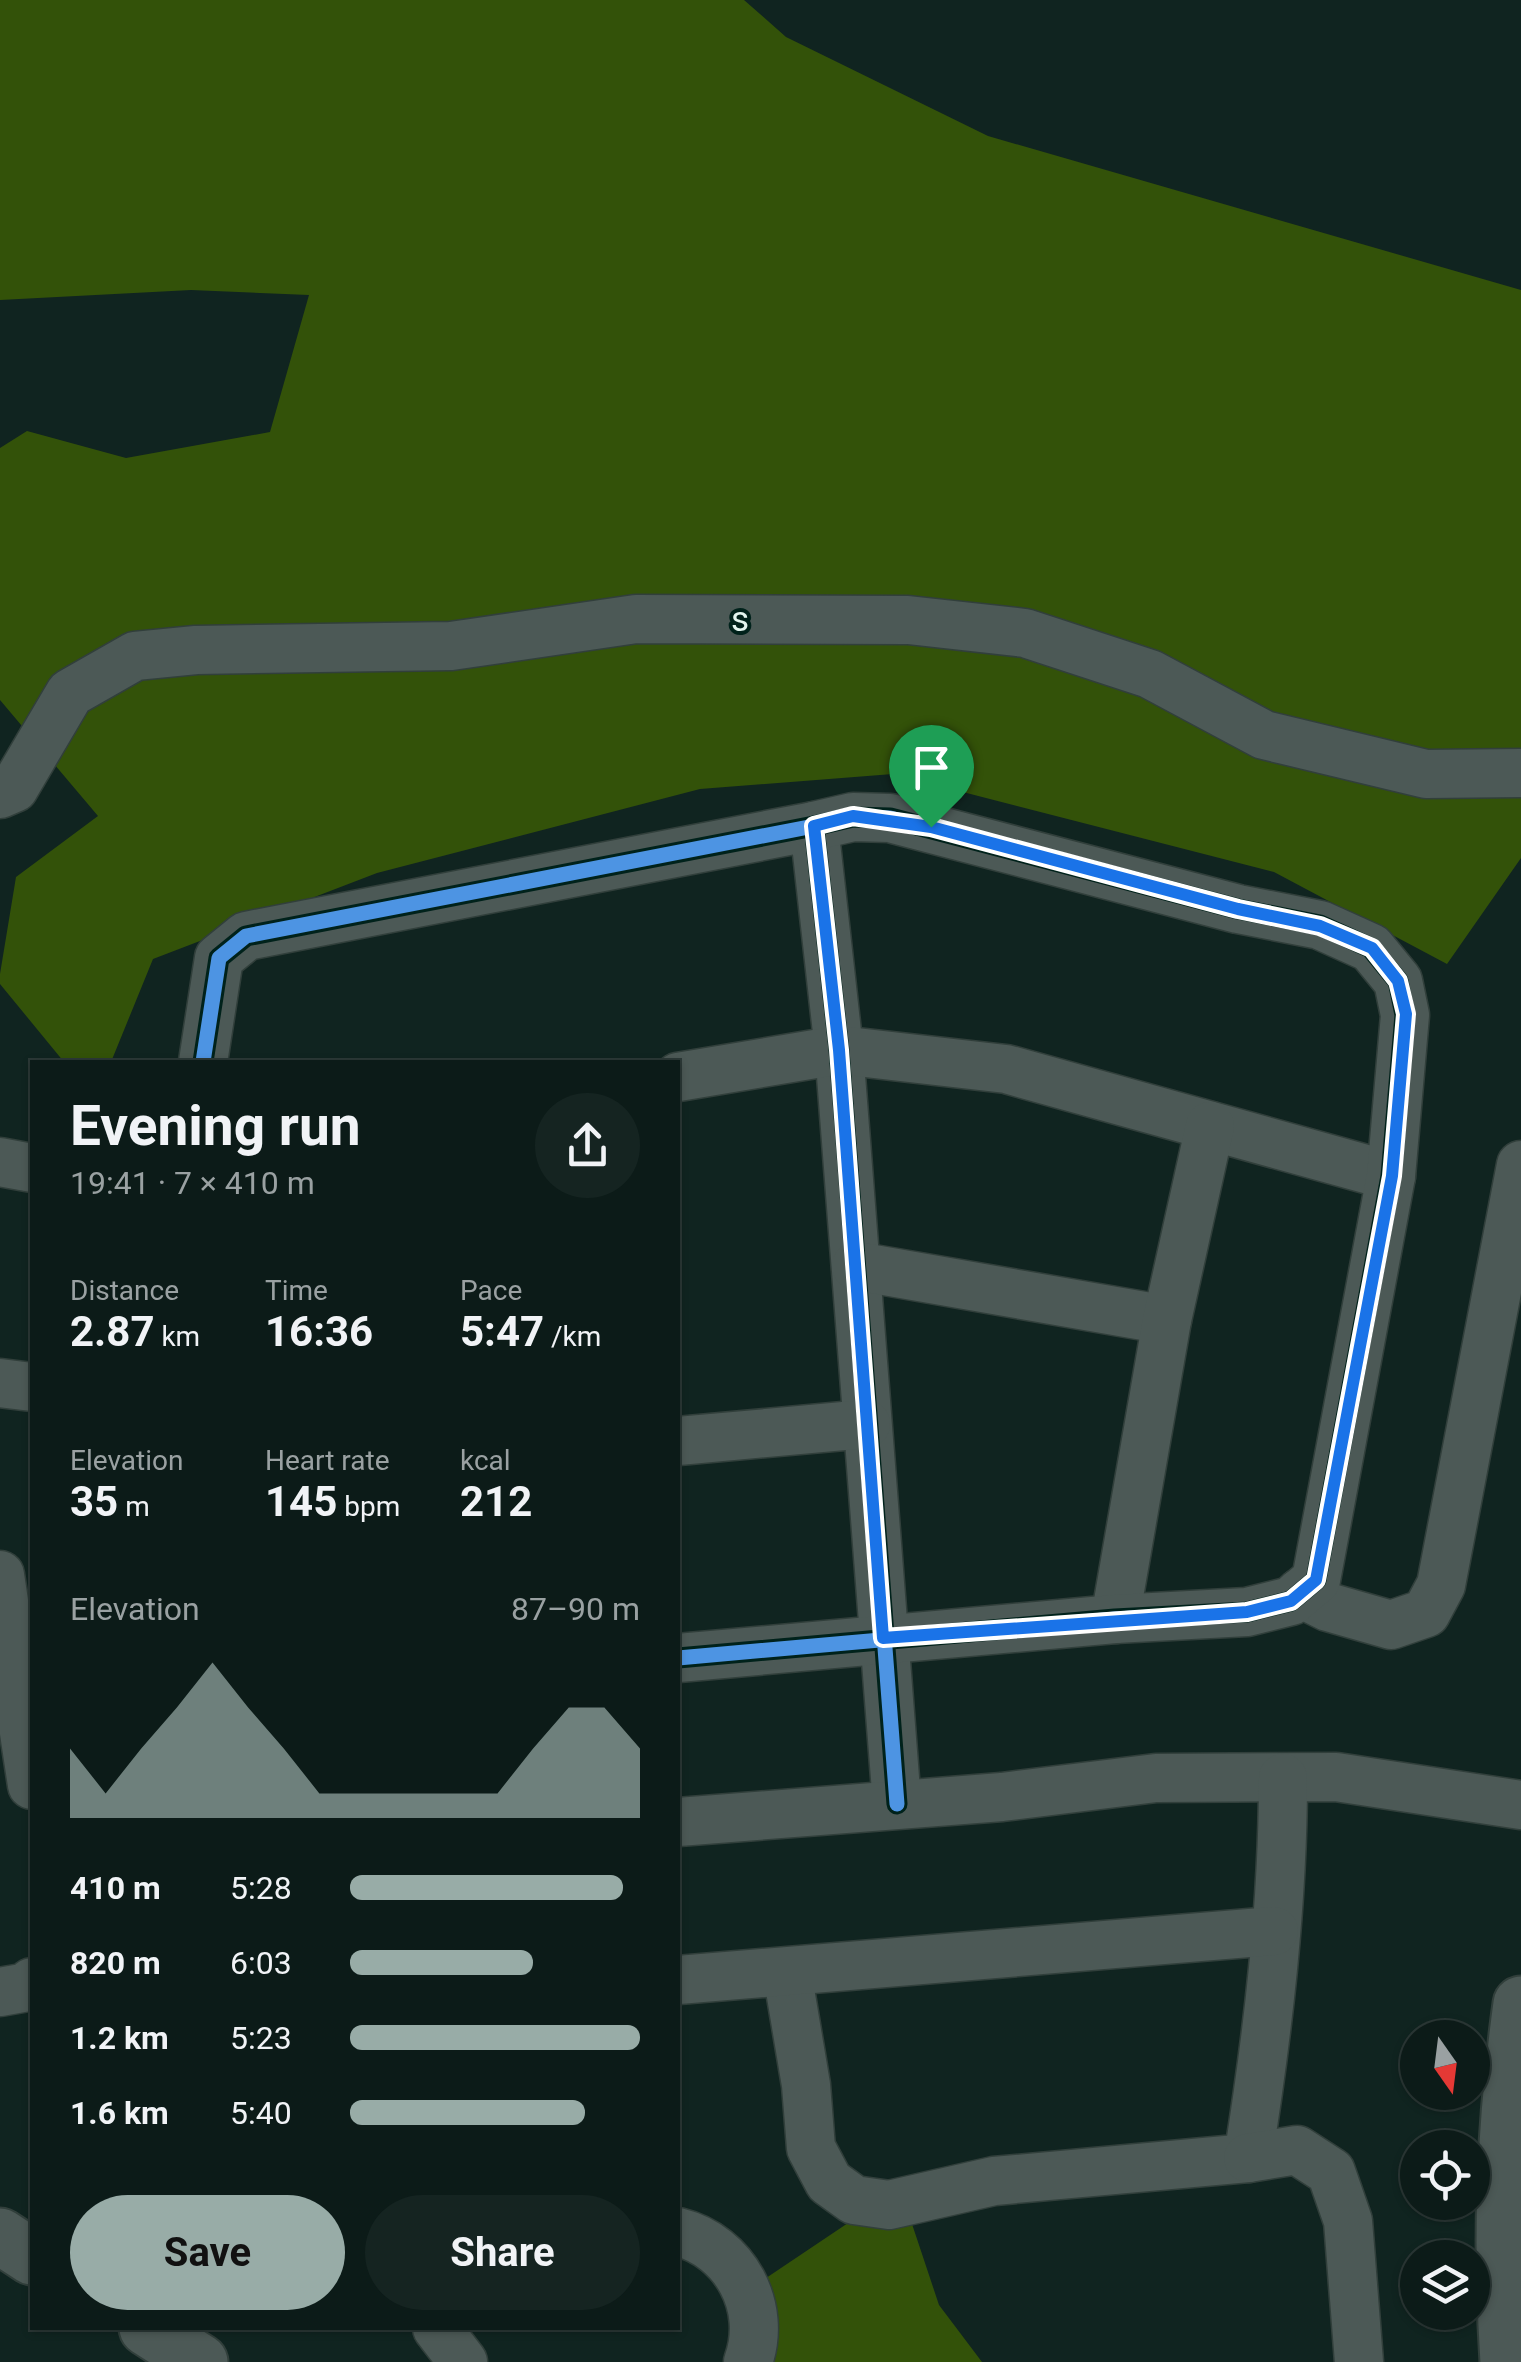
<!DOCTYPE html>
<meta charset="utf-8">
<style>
:root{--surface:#0c1b18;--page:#152421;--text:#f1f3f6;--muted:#9aa1a2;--line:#2c3937;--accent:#98aca7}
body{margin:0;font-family:Roboto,sans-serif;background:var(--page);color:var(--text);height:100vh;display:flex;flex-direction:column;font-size:38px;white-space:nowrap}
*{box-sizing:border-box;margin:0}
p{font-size:32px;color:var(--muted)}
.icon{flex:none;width:55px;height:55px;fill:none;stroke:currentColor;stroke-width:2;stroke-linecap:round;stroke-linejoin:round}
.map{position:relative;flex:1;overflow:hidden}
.details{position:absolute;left:30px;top:1060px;width:650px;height:1270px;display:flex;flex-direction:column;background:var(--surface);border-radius:0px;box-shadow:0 2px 8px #0004,0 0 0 2px var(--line)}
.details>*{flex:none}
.needle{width:65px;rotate:166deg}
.tools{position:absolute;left:1400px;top:2020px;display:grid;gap:20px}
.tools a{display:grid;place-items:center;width:90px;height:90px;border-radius:50%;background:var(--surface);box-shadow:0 2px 8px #0004,0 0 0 2px var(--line);font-size:50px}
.pin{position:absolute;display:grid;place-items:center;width:85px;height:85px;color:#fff;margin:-102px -42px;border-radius:50% 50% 50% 0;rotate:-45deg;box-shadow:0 0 10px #0007}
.pin .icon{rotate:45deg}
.round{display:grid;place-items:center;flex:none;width:105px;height:105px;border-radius:52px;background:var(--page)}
.summary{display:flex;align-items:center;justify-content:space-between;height:170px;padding:0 40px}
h1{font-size:55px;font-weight:700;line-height:75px}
.figures{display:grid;grid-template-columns:repeat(3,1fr);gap:15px;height:170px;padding:10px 40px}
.figures div{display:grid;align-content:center}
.figures b{font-size:42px;font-weight:700}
.figures small{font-size:28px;font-weight:400}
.figures p{font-size:28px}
.chart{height:280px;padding:20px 40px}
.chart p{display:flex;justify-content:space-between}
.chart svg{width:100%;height:180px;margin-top:10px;fill:var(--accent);opacity:.7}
.button{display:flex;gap:20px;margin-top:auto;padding:20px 40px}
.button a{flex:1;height:115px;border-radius:60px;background:var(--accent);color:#111;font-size:40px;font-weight:700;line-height:115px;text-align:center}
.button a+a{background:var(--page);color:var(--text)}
ul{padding:0 40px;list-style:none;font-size:32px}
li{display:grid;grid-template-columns:160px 120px 1fr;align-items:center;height:75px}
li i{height:25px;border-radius:12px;background:var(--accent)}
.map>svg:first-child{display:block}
.green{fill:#335209}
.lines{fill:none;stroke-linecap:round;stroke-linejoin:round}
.minor-casing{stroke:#313f3b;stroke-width:51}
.tertiary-casing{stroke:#313f3b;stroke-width:59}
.minor{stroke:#4c5956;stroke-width:48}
.tertiary{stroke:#4c5956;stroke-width:55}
.cycleway-casing{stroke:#00221b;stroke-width:21}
.cycleway{stroke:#4d94e3;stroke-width:15}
.route-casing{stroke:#fff;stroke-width:20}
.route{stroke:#1a73e8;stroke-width:12}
.labels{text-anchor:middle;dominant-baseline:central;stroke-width:8;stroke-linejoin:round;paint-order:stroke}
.street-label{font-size:35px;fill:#e2f5ef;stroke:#00221b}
</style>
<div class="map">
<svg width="1521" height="2362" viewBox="0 0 1521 2362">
<rect width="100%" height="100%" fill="#102420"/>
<!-- green -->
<g class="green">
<path d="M0,0H744L786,37L988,136L1521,290V858L1447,964L1274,872L893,774L700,789L377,873L153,959L111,1062H64L0,984V974L16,877L98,816L0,700V448L27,431L126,458L270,432L309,295L191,290L0,300Z"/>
<path d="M909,2215L939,2305L982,2362H765L757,2284L854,2219Z"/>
</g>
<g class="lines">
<defs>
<g id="minor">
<path d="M0,794L14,788L70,693L135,656L196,650L451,646L636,619L908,620L1025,633L1150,674L1264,735L1426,774L1521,773"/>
<path d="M203,1062L219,958L246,936L814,826L839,1050L897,1804"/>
<path d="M678,1077L839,1050L1006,1069L1391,1176"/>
<path d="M0,1162L32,1168"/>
<path d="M856,1266L1167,1320"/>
<path d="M0,1383L32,1387"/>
<path d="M678,1441L866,1424"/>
<path d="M0,1575L32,1785"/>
<path d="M1300,1593L1328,1607L1391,1625L1426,1613L1441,1585L1521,1165"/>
<path d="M1115,1619L1167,1320L1210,1126"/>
<path d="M678,1658L1115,1619L1247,1612L1291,1601L1316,1580L1391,1176L1405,1015L1398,981L1371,948L1320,925L1238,909L890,818L853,817L814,826"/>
<path d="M678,1822L1002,1797L1156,1778L1336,1777L1521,1805"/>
<path d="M787,1972L806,2085L811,2148L829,2182L854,2200L889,2205L994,2181L1248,2158C1268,2032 1283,1905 1283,1778"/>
<path d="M678,1980L1274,1931"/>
<path d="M0,1992L28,1987L32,1982"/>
<path d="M1248,2158L1297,2150L1331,2172L1348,2221L1359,2362"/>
<path d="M678,2232C735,2246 768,2307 748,2362"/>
<path d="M437,2328L463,2362"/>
</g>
<g id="tertiary">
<path d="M0,2236L32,2257"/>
<path d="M147,2328L200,2362"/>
<path d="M1508,2362C1500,2237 1504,2128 1521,2004"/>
</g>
</defs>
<!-- minor casing -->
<use href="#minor" class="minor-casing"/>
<!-- tertiary casing -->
<use href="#tertiary" class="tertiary-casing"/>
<!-- minor -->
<use href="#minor" class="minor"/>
<!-- tertiary -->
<use href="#tertiary" class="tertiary"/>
<defs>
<g id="cycleway">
<path d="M203,1062L219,958L246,936L814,826L839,1050L897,1804"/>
<path d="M678,1658L1115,1619L1247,1612L1291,1601L1316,1580L1391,1176L1405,1015L1398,981L1371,948L1320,925L1238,909L890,818L853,817L814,826"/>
</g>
</defs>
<!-- cycleway casing -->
<use href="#cycleway" class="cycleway-casing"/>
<!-- cycleway -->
<use href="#cycleway" class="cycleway"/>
</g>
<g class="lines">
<defs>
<path id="route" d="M853,816L931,827L1238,909L1320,926L1372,948L1398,981L1406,1014L1392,1176L1316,1580L1291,1601L1247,1612L883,1638L839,1050L814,826Z"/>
</defs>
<!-- route casing -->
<use href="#route" class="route-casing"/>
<!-- route -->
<use href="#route" class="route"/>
</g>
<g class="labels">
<!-- street labels -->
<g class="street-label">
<text x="740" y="619">s</text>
</g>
</g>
</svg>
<div class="tools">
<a><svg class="needle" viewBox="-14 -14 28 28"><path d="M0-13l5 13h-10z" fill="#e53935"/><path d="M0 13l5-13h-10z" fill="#9aa1a2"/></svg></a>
<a><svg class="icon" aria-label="locate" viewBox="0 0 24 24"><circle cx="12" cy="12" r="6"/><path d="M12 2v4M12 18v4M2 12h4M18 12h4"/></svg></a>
<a><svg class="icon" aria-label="layers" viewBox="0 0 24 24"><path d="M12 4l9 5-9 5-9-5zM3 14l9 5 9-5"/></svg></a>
</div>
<div class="pin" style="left:931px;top:827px;background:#1e9e55"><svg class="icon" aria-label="arrive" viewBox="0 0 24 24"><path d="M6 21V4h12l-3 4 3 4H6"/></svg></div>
<section class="details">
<div class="summary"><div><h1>Evening run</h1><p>19:41 · 7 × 410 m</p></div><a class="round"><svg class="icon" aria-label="share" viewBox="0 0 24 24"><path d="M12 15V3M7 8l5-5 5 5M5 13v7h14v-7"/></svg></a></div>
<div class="figures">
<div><p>Distance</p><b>2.87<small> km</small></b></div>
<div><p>Time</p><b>16:36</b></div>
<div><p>Pace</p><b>5:47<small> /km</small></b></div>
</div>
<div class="figures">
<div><p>Elevation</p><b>35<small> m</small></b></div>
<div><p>Heart rate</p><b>145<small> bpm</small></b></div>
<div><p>kcal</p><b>212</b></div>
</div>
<div class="chart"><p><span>Elevation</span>87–90 m</p>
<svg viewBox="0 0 160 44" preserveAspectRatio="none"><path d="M0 44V27L10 38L20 27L30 17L40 6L50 17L60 27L70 38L80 38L90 38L100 38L110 38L120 38L130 27L140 17L150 17L160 27V44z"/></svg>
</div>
<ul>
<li><b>410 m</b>5:28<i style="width:94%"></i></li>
<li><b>820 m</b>6:03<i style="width:63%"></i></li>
<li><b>1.2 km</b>5:23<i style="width:100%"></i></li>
<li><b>1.6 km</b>5:40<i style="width:81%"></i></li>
</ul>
<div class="button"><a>Save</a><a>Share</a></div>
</section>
</div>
